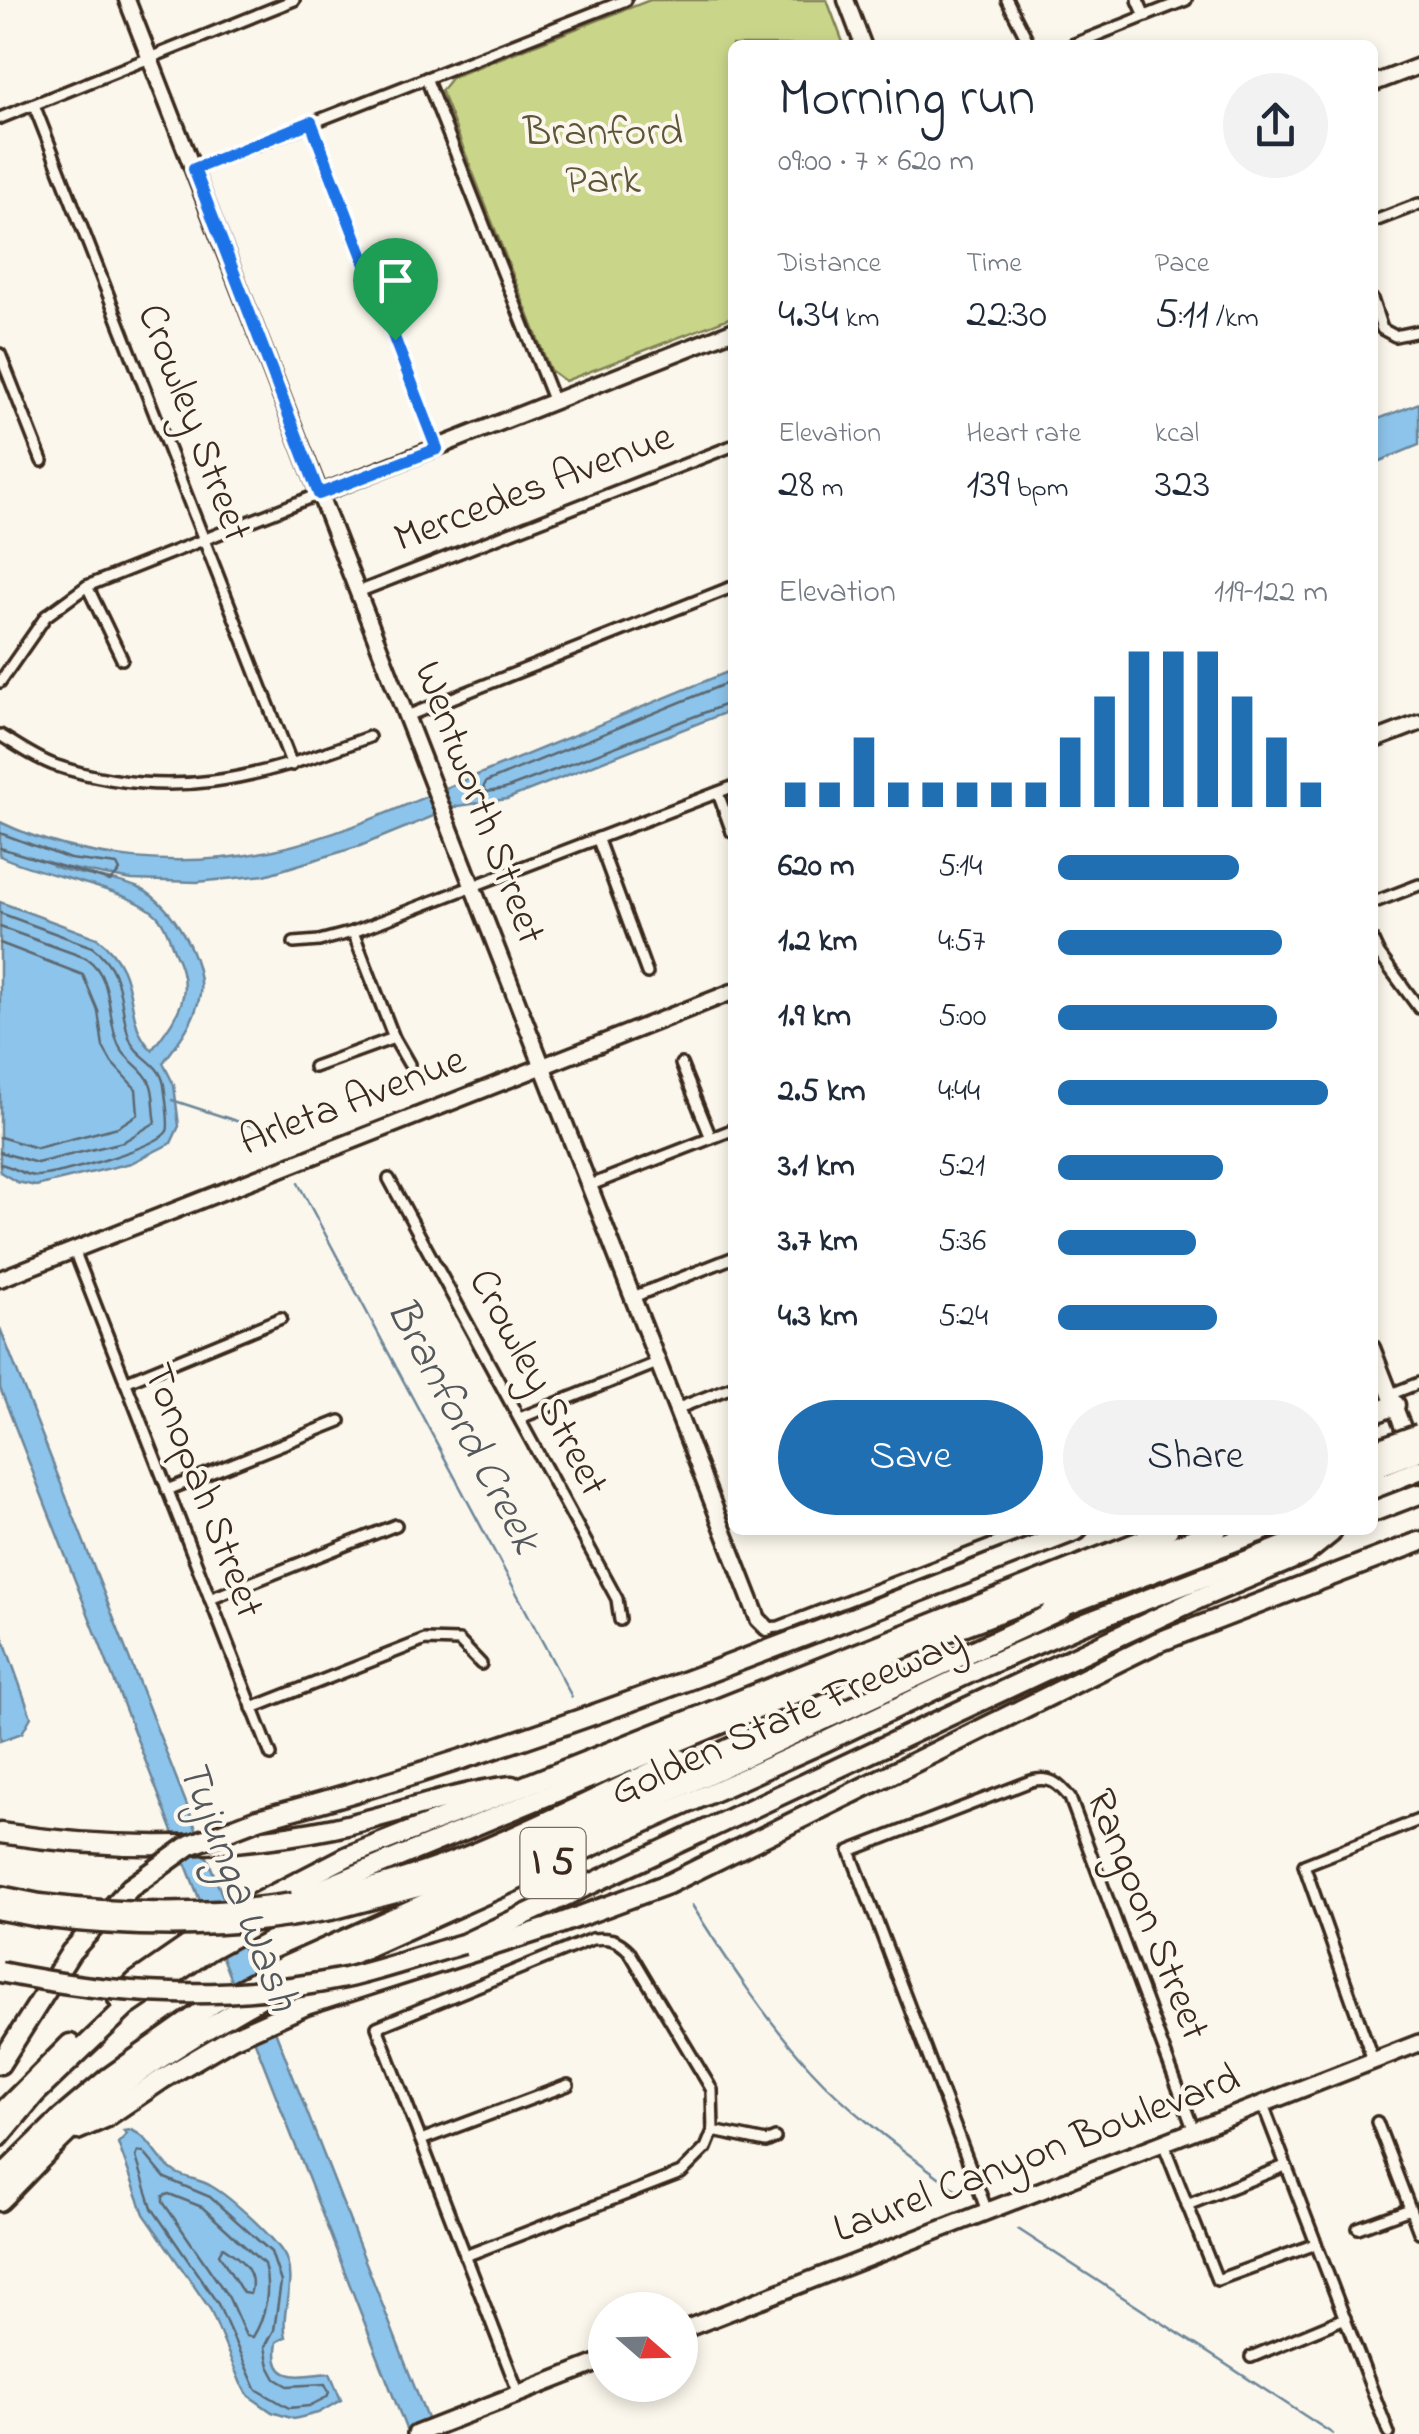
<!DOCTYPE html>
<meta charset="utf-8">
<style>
:root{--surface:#fff;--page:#f2f2f3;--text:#1f2937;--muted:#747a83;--accent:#1f6fb2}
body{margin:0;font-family:"Indie Flower",sans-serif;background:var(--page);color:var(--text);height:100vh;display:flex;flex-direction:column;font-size:38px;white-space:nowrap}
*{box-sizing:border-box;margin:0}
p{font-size:32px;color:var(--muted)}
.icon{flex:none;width:55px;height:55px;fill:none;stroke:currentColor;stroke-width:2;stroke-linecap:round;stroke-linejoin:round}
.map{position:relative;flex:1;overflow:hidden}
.side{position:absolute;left:728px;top:40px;width:650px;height:1495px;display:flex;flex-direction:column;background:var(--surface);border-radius:15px;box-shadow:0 5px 15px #0003}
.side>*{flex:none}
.needle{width:65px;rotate:110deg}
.fabs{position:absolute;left:588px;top:2292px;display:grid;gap:20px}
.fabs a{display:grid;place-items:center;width:110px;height:110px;border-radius:50%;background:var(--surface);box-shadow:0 5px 15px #0003;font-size:50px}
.pin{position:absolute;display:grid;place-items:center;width:85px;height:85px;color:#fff;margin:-102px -42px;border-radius:50% 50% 50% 0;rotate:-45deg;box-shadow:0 0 10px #0007}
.pin .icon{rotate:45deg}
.round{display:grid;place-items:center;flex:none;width:105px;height:105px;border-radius:52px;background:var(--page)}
.overview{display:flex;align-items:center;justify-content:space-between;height:170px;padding:0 50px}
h1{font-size:55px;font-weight:600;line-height:75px}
.metrics{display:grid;grid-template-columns:repeat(3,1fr);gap:15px;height:170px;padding:10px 50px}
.metrics div{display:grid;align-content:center}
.metrics b{font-size:42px;font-weight:600}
.metrics small{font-size:28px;font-weight:400}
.metrics p{font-size:28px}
.chart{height:280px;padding:20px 50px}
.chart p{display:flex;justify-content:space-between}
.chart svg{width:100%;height:180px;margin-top:10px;stroke:var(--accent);stroke-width:6}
.primary-button{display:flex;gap:20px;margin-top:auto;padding:20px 50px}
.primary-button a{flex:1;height:115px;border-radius:60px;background:var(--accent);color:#fff;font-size:40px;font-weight:600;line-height:115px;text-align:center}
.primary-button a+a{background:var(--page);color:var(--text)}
ul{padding:0 50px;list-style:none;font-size:32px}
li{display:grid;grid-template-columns:160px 120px 1fr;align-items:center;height:75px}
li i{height:25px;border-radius:12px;background:var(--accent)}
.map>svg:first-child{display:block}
.green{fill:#c9d68a;stroke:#828054;stroke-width:2.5}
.water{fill:#8dc4eb;stroke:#6c8699;stroke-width:2.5}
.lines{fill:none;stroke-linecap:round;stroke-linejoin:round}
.shore{stroke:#5c6870;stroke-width:2.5}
.stream{stroke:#6c8699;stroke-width:2.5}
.street-casing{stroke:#3b2a1e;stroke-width:16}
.secondary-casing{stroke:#3b2a1e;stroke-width:21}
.primary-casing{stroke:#3b2a1e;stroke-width:22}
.highway-casing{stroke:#3b2a1e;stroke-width:25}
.street{stroke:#fbf7ec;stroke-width:9}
.secondary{stroke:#fbf7ec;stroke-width:14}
.primary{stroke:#fbf7ec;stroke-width:15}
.highway{stroke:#fbf7ec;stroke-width:18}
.highway-bridge-casing{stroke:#3b2a1e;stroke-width:25;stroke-linecap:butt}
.highway-bridge{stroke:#fbf7ec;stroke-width:18}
.route-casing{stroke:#fff;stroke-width:20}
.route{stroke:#1a73e8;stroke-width:12}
.labels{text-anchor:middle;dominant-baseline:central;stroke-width:8;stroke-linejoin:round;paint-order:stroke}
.shield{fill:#fbf7ec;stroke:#75685c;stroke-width:2.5}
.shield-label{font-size:40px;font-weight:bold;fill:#3b2a1e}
.park-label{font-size:42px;fill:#5e5539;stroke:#fbf7ec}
.street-label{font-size:42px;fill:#3b2a1e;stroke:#fbf7ec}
.water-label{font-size:45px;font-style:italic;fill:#54585c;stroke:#fbf7ec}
</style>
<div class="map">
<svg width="1419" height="2434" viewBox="0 0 1419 2434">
<rect width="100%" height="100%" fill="#fbf7ec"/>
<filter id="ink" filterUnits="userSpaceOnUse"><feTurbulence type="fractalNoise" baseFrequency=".01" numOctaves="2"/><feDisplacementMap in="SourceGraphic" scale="20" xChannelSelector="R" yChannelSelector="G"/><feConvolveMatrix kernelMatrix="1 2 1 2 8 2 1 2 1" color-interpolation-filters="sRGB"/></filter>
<g filter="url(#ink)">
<!-- green -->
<path class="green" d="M650,0H827L844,45H732V317L565,381L550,370L441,91L452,77Z"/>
<!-- water -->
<g class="water">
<path d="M1419,403V445L1373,464V421Z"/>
<path d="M732,670V710L507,799L458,806L360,846L265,875L197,882L132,880L52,865C79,877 113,876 141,889C172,904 204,960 200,994C196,1020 178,1043 163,1063L174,1085L179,1126L171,1143L131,1163L36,1186L17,1182L0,1172V902L97,938C144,973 121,1021 152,1050C177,1016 196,995 175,953C170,941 167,928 159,918C136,889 40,876 0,856V822C83,862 185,869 274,850C347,834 418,799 487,771C569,737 651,704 732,670Z"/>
<path d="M0,1328L433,2434H408L0,1388Z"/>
<path d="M0,1629L31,1717L22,1733L0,1741Z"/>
<path d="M131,2130C152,2138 157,2161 175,2172C186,2179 200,2179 211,2186C229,2196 281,2242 287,2261C295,2287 280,2312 286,2337L277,2342C270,2386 301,2375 330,2373L341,2400L318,2413L294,2419L272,2412L249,2396L241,2384L210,2309L144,2214L118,2143L127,2134L124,2131Z"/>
</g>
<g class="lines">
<!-- shore -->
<g class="shore">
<path d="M732,681L486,782L483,788L487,792L505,789L732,702"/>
<path d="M0,833L70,859L117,865L120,871L110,881L0,848"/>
<path d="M0,913L92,947C126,972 118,1003 129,1037C135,1058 160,1061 164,1085C165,1093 170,1126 167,1131C159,1147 56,1176 36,1176C23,1176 13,1166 0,1164"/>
<path d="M0,927L86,958C116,979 105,1017 119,1046C126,1061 143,1067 150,1083C155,1093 153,1111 156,1122L123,1142L37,1163L0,1152"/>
<path d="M0,943L83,975L98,1011L103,1047L112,1063L136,1089L138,1114L118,1127L37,1148L0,1137"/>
<path d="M138,2152L144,2153L165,2178L210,2197L271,2252L281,2282L274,2330L265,2347L269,2366L276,2379L288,2386L325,2384L329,2392L327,2397L309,2406L289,2408L256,2389L218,2304L152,2208L136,2157Z"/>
<path d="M169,2194L202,2207L264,2264C271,2289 266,2316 253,2337L246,2336L229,2298L163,2202V2196Z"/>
<path d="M223,2247C240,2258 258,2272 250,2294L243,2293L219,2254Z"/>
</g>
<!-- stream -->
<g class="stream">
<path d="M172,1100L261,1129"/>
<path d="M298,1183L572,1697"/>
<path d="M692,1905C728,1962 765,2018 810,2068C854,2116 908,2154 959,2192"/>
<path d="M1018,2229L1333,2434"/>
</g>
<defs>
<g id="street">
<path d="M1007,0L1030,45"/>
<path d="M1138,0L1145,16"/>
<path d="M1072,45L1186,0"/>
<path d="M426,78L554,402"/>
<path d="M34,105L292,765"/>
<path d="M0,118L294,0"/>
<path d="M311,122L437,449"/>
<path d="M194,169L626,0"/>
<path d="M1372,222L1419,204"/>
<path d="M1372,299L1382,329L1395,336L1419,331"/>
<path d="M0,354L42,461"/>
<path d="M87,586L122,659"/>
<path d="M358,592L732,446"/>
<path d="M0,682L46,616L87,586L319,494"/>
<path d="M407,716L732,587"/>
<path d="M0,735C17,745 35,758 54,765C171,804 258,778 369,737"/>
<path d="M718,793L732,832"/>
<path d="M598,840L647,973"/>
<path d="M1372,903L1419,885"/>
<path d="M353,932L394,1038L409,1064"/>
<path d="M1372,939L1379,954L1419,1008"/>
<path d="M294,943L319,941L353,932L732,787"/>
<path d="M681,1064L711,1138"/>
<path d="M314,1067L394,1038"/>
<path d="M389,1179L617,1599L620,1620"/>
<path d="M588,1186L732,1130"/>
<path d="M74,1250L271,1755"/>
<path d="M633,1297L732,1258"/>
<path d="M125,1382L281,1318"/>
<path d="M1391,1394L1419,1383"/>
<path d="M676,1409L732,1387"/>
<path d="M520,1418L657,1363"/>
<path d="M167,1490L340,1421"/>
<path d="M210,1599L396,1525"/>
<path d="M767,1628L779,1627L1030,1530"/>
<path d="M252,1708L425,1640L459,1641L481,1664"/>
<path d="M1373,2060L1304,1865L1419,1820"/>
<path d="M1263,2105L1389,2434"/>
<path d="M1377,2122L1419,2232"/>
<path d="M421,2140L568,2085"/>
<path d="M1163,2143L1217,2280L1316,2244"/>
<path d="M1187,2205L1285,2166"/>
<path d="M987,2211L850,1851L1031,1781C1050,1776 1058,1783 1070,1798L1194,2131"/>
<path d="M1358,2228L1410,2209"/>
<path d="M465,2256L681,2173L706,2148L713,2131L766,2142L775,2138"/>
<path d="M1251,2357L1345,2318"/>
<path d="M519,2394L377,2027L592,1939C609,1937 617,1939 629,1951L712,2090L713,2131"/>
</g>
<g id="secondary">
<path d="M127,0L758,1619L767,1628"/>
<path d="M846,0L863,45"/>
<path d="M1372,84L1419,66"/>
<path d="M319,494L732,331"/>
<path d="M1372,741L1419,723"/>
<path d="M0,1279L732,992"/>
<path d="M1372,1348L1410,1446"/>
</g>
<g id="primary">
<path d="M680,2331L1419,2043"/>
<path d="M416,2434L605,2360"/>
</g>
<g id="highway">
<path d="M1372,1414L1395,1405"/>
<path d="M1372,1512L1419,1494"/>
<path d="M1051,1611L1264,1530"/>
<path d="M258,1819C538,1746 807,1635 1077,1530"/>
<path d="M0,1833C111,1850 224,1850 334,1828C395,1815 451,1793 512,1786"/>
<path d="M0,1896L40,1904"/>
<path d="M313,1900C443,1880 562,1813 680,1759"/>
<path d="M249,1907L348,1856L1168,1530"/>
<path d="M0,1910L39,1917"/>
<path d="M288,1917L331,1910L441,1881L829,1703"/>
<path d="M463,1944L1198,1599L1305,1554L1331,1533"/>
<path d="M118,1999L135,1982L222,1922"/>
<path d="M0,2064L71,1952L130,1888"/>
<path d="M0,2114L70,2044"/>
<path d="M77,2130L105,2118L164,2078L232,2038L306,2005L548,1928L668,1884L1156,1643L1419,1542"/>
<path d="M0,2136L35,2094L126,2007L211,1949L319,1890L902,1649L1217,1530"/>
<path d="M0,2178L62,2117L108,2078L214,2003L279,1969L565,1841L1062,1609"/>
<path d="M0,2201C32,2169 63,2134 99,2104C155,2057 221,2020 285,1984L822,1743L976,1670L1083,1624L1326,1530"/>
</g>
</defs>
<!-- street casing -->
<use href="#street" class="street-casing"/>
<!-- secondary casing -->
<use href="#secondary" class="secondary-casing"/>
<!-- primary casing -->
<use href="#primary" class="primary-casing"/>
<!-- highway casing -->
<use href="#highway" class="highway-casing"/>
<!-- street -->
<use href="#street" class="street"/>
<!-- secondary -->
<use href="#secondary" class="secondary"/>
<!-- primary -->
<use href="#primary" class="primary"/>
<!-- highway -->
<use href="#highway" class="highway"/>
<defs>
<g id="highway-bridge">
<path d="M1375,1450L1419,1434"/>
<path d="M1382,1465L1419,1451"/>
<path d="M1389,1482L1419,1470"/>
<path d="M130,1888L190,1845L258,1819"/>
<path d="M40,1904C125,1915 208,1916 293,1903"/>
<path d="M39,1917C122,1927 204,1930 288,1917"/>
<path d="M0,1972C117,1996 227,2002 345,1978C385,1969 424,1955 463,1944"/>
</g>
</defs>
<!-- highway-bridge casing -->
<use href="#highway-bridge" class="highway-bridge-casing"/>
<!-- highway-bridge -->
<use href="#highway-bridge" class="highway-bridge"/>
</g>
</g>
<g class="lines" filter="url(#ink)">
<defs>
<path id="route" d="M311,122L437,449L319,494L194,169Z"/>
</defs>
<!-- route casing -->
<use href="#route" class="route-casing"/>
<!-- route -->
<use href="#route" class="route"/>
</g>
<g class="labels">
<!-- shield labels -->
<rect class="shield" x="520.5" y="1828" width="65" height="70" rx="8"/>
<g class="shield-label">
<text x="553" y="1863">I 5</text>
</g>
<!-- park labels -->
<g class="park-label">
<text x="603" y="133">Branford<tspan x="603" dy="48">Park</tspan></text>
</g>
<!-- street labels -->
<g class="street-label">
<text transform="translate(193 423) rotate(69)">Crowley Street</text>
<text transform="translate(534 489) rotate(-21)">Mercedes Avenue</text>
<text transform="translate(478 803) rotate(69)">Wentworth Street</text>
<text transform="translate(353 1102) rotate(-21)">Arleta Avenue</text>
<text transform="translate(537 1383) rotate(62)">Crowley Street</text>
<text transform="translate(202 1491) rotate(69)">Tonopah Street</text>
<text transform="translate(788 1718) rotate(-24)">Golden State Freeway</text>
<text transform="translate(1146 1915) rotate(68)">Rangoon Street</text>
<text transform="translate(1037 2155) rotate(-21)">Laurel Canyon Boulevard</text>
</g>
<!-- water labels -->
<g class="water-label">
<text transform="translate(462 1426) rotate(62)">Branford Creek</text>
<text transform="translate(236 1886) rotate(69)">Tujunga Wash</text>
</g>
</g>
</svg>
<div class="fabs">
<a><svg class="needle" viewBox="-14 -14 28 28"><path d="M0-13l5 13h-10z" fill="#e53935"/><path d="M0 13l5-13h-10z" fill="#747a83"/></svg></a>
</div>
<div class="pin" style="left:395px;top:340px;background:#1e9e55"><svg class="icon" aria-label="arrive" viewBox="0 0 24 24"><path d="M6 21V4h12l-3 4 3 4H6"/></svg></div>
<section class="side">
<div class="overview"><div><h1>Morning run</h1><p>09:00 · 7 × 620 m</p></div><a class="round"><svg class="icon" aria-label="share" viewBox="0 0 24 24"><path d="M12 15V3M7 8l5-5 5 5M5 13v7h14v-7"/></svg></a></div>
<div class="metrics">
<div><p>Distance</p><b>4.34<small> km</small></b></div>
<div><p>Time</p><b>22:30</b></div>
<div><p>Pace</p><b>5:11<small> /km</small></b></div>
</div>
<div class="metrics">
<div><p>Elevation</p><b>28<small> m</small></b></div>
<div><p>Heart rate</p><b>139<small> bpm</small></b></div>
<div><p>kcal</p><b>323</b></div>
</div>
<div class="chart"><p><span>Elevation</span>119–122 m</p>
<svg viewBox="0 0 160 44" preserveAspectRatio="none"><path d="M5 44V38M15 44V38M25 44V27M35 44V38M45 44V38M55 44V38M65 44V38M75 44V38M85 44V27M95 44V17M105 44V6M115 44V6M125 44V6M135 44V17M145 44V27M155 44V38"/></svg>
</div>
<ul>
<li><b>620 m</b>5:14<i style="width:67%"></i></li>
<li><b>1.2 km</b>4:57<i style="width:83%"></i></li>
<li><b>1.9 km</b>5:00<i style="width:81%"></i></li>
<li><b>2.5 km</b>4:44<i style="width:100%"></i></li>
<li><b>3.1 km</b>5:21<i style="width:61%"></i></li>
<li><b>3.7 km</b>5:36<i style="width:51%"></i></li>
<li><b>4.3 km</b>5:24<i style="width:59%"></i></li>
</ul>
<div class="primary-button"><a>Save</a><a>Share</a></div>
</section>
</div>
